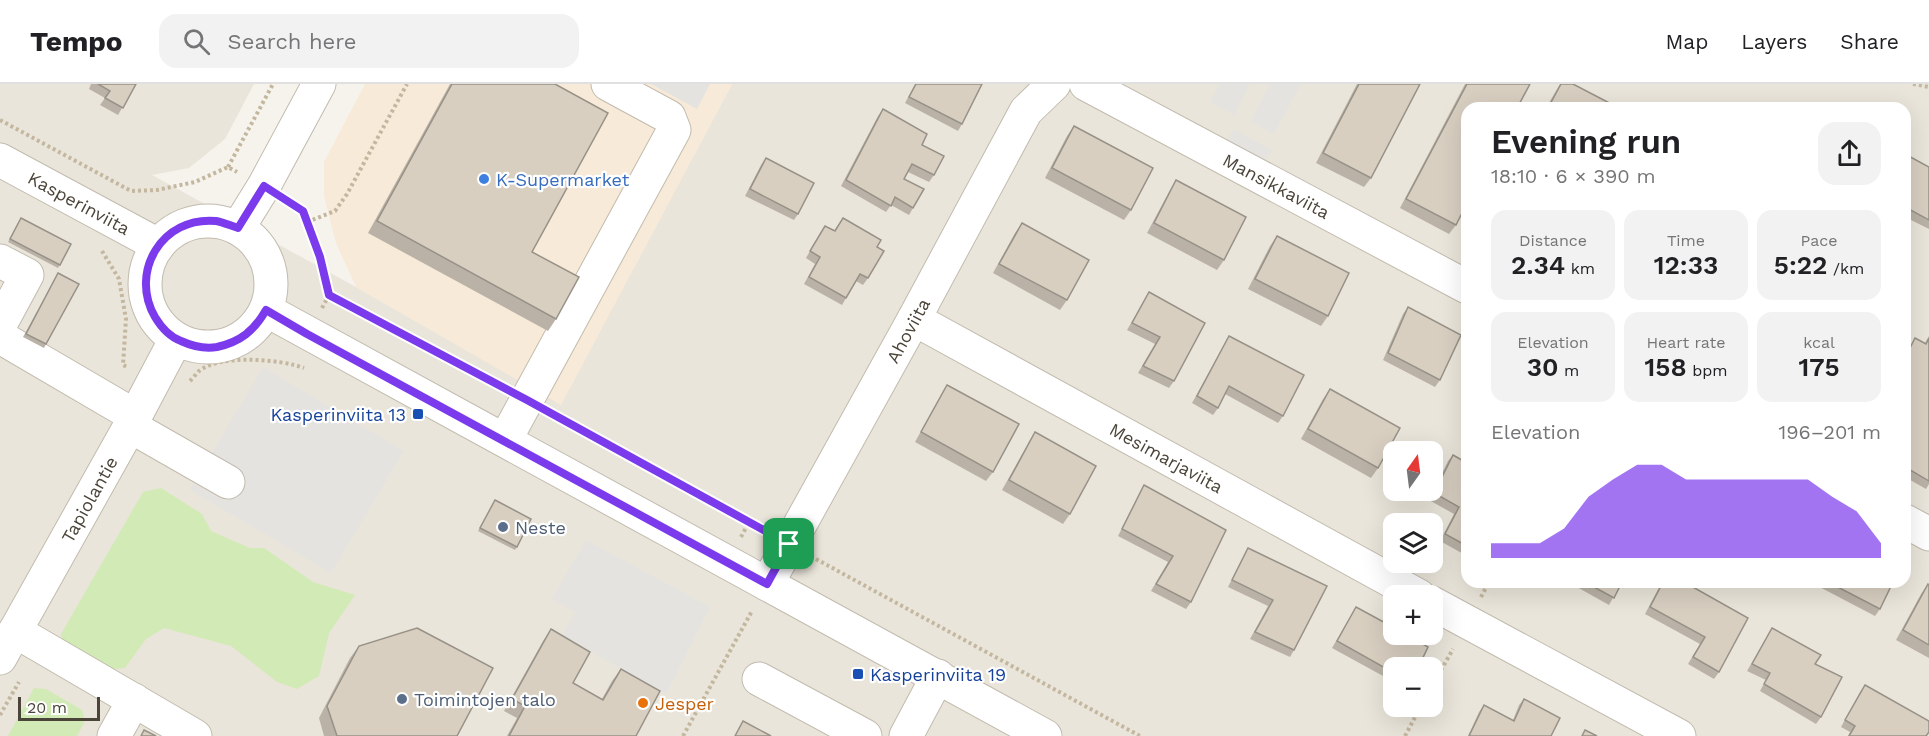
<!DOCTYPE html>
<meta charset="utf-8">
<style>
:root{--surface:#fff;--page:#f2f2f2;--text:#202124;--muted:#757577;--line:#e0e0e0;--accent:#7c3aed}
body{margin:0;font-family:"Work Sans",sans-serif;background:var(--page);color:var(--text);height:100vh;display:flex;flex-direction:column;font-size:22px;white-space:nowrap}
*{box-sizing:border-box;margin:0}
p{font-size:20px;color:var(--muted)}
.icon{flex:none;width:33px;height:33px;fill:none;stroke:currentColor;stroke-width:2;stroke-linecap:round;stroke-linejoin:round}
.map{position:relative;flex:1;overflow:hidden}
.sheet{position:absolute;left:1461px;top:18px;width:450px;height:486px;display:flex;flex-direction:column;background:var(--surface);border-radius:18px;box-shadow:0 6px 24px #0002}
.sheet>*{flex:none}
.needle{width:39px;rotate:14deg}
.fabs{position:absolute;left:1383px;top:357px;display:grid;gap:12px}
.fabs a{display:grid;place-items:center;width:60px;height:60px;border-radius:12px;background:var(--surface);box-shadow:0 6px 24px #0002;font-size:30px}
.scale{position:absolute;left:18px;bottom:15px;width:82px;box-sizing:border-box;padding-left:6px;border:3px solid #4b4439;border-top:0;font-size:16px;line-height:21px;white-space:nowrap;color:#4b4439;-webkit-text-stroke:4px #fff;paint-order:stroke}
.pin{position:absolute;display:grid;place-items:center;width:51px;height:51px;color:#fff;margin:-26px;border-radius:12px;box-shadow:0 3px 9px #0006}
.round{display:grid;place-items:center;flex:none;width:63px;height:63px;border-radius:18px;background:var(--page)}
.headline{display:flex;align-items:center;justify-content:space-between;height:102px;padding:0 30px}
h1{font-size:33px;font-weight:600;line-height:45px}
.metrics{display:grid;grid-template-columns:repeat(3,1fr);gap:9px;height:102px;padding:6px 30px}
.metrics div{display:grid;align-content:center;border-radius:15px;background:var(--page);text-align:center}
.metrics b{font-size:26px;font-weight:600}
.metrics small{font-size:16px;font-weight:400}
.metrics p{font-size:16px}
.chart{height:168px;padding:12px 30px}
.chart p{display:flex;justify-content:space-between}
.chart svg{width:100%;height:108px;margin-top:6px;fill:var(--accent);opacity:.7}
header{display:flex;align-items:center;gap:36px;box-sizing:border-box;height:84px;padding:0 30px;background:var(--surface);border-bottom:2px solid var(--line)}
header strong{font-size:28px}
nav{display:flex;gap:33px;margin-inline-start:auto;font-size:21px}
.search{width:420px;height:54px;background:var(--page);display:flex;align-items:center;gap:15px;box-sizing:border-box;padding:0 21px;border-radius:18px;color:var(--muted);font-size:22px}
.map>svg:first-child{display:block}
.residential{fill:#eae5da;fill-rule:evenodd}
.commercial{fill:#f7ead8}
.green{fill:#d2eab5}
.parking{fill:#e5e3e0}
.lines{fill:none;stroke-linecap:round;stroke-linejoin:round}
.minor-casing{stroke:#c2bbae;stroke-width:35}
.path{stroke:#c4b79f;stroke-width:4;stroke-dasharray:3 3;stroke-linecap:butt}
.minor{stroke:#fff;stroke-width:33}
.wall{fill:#bab2a6}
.building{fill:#d8cfc1;stroke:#979187;stroke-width:1.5}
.route-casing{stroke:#fff;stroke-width:12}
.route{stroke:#7c3aed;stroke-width:8}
.shop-dot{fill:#3f7fe0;stroke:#fff;stroke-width:2}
.transit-dot{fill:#1a4fb4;stroke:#fff;stroke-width:2}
.service-dot{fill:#5c6f8a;stroke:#fff;stroke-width:2}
.food-dot{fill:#e8710a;stroke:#fff;stroke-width:2}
.labels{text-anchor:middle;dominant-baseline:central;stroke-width:4.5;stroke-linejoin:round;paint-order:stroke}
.shop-label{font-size:18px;fill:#366cbe;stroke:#fff;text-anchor:start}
.street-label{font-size:18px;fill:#4b4439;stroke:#fff}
.transit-label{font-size:18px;fill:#164399;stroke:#fff;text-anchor:end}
.service-label{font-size:18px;fill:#4e5e75;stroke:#fff;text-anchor:start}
.food-label{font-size:18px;fill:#c56008;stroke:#fff;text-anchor:start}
</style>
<header>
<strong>Tempo</strong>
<div class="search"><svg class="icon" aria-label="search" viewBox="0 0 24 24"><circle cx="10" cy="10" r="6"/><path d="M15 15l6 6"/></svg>Search here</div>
<nav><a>Map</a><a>Layers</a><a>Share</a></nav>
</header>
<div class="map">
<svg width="1929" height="652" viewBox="0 0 1929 652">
<rect width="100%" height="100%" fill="#f6f3ec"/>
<!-- residential -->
<path class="residential" d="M0,0H254L225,55L189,84L152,91L356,203L561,320L732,0H1929V652H0ZM1467,24H1905V498H1467ZM1394,368H1432V406H1394ZM1394,440H1432V478H1394ZM1394,512H1432V550H1394ZM1394,584H1432V622H1394Z"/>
<!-- commercial -->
<path class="commercial" d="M365,0H732L561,321L356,203L336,159L324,112V78Z"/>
<!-- green -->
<g class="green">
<path d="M161,404L202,430L211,447L250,464H264L313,498L355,511L329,549L319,592L297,605L277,598L231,562L164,544L146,555L125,584L103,586L63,562L61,550L143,408Z"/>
<path d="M34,604L46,605L82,626L85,637L77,652H8Z"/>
</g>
<!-- parking -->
<g class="parking">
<path d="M651,0H710L697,25Z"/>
<path d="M1220,0H1250L1234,31L1210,18Z"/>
<path d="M1270,0H1301L1274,50L1250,38Z"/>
<path d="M1234,45L1272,66L1259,88L1221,67Z"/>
<path d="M263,283L404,367L331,489L190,406Z"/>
<path d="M586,456L710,523L666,610L562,551L575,528L552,515Z"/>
</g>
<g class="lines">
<defs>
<g id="minor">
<path id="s1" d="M1086,0L1467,203"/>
<path id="s2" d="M0,76L158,161"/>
<circle cx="208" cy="200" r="63"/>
<path d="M238,144L264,102L319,0"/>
<path d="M0,177L27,191L0,241"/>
<path d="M266,226L1045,652"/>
<path id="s3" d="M914,235L1419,512"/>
<path d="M0,253L135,332"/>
<path d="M130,342L228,398"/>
<path d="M505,356L674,46L669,33L608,0"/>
<path d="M1905,437L1929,450"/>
<path id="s4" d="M767,500L914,235L1026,27L1054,0"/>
<path d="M1432,519L1679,652"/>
<path d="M15,547L195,652"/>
<path id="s5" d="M0,574L130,342L176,255"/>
<path d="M759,595L865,652"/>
<path d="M114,652L134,616"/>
<path d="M906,652L938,592"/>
</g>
</defs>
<!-- minor casing -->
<use href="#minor" class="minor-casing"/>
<!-- path -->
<g class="path">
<path d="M1913,0L1929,3"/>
<path d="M0,36L131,107L157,106L195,98L228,83L237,88"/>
<path d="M228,83L273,0"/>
<path d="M287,117L303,127L320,173L329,211L502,302"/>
<path d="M307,138L335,127L347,110L407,0"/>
<path d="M102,167L119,195L126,235L123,281L127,283"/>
<path d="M322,224L329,211"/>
<path d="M190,297C193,294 196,290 199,287C220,270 280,275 304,284"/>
<path d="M553,330L765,447"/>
<path d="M741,453L749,438"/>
<path d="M816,475L1140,652"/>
<path d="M1481,513L1489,498"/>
<path d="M1432,602L1453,565"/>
<path d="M0,631L19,598"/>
<path d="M683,652L752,527"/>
<path d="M1405,652L1421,622"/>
</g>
<!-- minor -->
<use href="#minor" class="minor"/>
</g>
<!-- wall -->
<g class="wall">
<path d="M91,0H136L118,31L100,21L105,14L89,5Z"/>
<path d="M450,0H555L532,168L556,235L548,247L368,149Z"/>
<path d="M915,0H982L962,40L958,47L905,19Z"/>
<path d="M1357,0H1420L1371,94L1364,103L1316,79Z"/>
<path d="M1465,0H1530L1456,141L1449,150L1400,124Z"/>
<path d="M1560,0H1573L1619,24H1546Z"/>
<path d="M883,25L922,61L934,91L929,98L908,88L904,95L913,124L909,131L891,121L886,128L841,102L878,32Z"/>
<path d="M1074,42L1131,126L1124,136L1045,94L1067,52Z"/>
<path d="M1905,70L1929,83V145L1905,133Z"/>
<path d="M766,74L798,130L794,136L745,112L761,81Z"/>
<path d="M1176,96L1224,176L1217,186L1147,149L1170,106Z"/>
<path d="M21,134L60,181L58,184L8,158Z"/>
<path d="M843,134L877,163L868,194L863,201L856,197L842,221L804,200L815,180L806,174L820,149L825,142L834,147Z"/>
<path d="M1022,139L1067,216L1060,226L993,189L1015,149Z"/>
<path d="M1277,152L1328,232L1321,242L1248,205L1270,162Z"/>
<path d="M58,189L46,260L44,264L23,253Z"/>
<path d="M1149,208L1174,297L1169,304L1138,289L1155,260L1127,246Z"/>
<path d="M1408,223L1440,296L1435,303L1383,276L1403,230Z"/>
<path d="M1229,252L1283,332L1278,339L1225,310L1218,324L1213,331L1192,319L1225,259Z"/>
<path d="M1929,252V400L1926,405L1905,393V271L1915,254L1925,259Z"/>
<path d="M947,301L993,388L986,397L915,358L941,311Z"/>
<path d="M1330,305L1378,384L1371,394L1301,355L1323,315Z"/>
<path d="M1035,348L1070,430L1063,440L1002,406L1029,358Z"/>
<path d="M1453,371L1467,379V472L1440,457L1454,430L1429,416L1448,377Z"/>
<path d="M1144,401L1191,518L1186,525L1151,507L1168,478L1118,452L1140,408Z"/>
<path d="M495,416L517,463L515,466L478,447Z"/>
<path d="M1248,464L1327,502L1294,566L1290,573L1250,555L1268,522L1228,503L1244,471Z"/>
<path d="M1568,498H1622L1609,521Z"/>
<path d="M1662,498H1684L1719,588L1714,595L1688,580L1700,560L1645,530Z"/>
<path d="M1810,498H1893L1880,525L1875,532Z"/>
<path d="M1928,500L1929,501V574L1896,556L1921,510Z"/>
<path d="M1356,523L1388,540L1394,532V598L1332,564Z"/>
<path d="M1772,544L1815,580L1821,633L1816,640L1760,607L1766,596L1747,587Z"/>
<path d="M551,545L573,599L602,615L612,597L621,585L636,652H507L517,634L504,627L543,557Z"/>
<path d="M359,562L457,652H324L319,634L350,574Z"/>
<path d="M1865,601L1926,652H1848L1850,648L1841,643L1860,608Z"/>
<path d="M1524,615L1551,652H1468L1479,628L1484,621L1513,636L1519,621Z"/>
</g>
<!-- building -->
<g class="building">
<path d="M98,0H136L123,24L105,14L110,7Z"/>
<path d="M452,0H555L608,29L532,168L579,193L556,235L377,137Z"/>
<path d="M916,0H982L962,40L909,13Z"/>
<path d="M1359,0H1420L1371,94L1323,69Z"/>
<path d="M1467,0H1530L1517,24H1467V119L1456,141L1406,115Z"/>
<path d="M1561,0H1573L1619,24H1548Z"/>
<path d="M883,25L927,50L922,61L944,72L934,91L912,80L904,95L924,105L913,124L895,113L891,122L846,96Z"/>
<path d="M1074,42L1153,84L1131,126L1052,84Z"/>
<path d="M1905,70L1929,83V136L1905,123Z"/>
<path d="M766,74L814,99L798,130L750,105Z"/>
<path d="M1176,96L1246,133L1224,176L1154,139Z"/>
<path d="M21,134L71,160L60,181L10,155Z"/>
<path d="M843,134L881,156L877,163L884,167L868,194L860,190L846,214L809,193L820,173L810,167L825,142L835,147Z"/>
<path d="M1022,139L1089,176L1067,216L999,180Z"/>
<path d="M1277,152L1349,189L1328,232L1255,195Z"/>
<path d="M58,189L79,200L46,260L26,250Z"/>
<path d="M1149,208L1205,239L1174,297L1143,282L1160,253L1132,239Z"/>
<path d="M1408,223L1461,251L1440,296L1388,269Z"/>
<path d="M1229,252L1304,291L1283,332L1229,302L1218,324L1197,312Z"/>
<path d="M1915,254L1926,260L1929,254V397L1905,383V274Z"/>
<path d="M947,301L1019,340L993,388L921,348Z"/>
<path d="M1330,305L1400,344L1378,384L1308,345Z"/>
<path d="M1035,348L1096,382L1070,430L1009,396Z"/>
<path d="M1453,371L1467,379V462L1445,450L1459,423L1434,409Z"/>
<path d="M1144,401L1226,446L1191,518L1156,500L1173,472L1122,445Z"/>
<path d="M495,416L531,435L517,463L480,444Z"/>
<path d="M1248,464L1327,502L1294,566L1255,548L1273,516L1232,496Z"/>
<path d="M1585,498H1622L1614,514Z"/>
<path d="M1663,498H1684L1748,534L1719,588L1693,573L1705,553L1650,523Z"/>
<path d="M1828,498H1893L1880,525Z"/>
<path d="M1928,500L1929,501V561L1903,546Z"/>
<path d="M1356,523L1389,541L1394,533V550H1406L1428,563L1418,584H1394V589L1337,557Z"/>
<path d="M417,544L493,584L457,652H337L327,622L359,562Z"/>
<path d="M1772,544L1821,571L1815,580L1842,593L1821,633L1764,600L1770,589L1752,580Z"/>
<path d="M551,545L590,568L573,599L603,616L621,585L660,607L636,652H509L525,622L512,615Z"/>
<path d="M1865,601L1929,637V648L1926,652H1849L1855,642L1845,636Z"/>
<path d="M1524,615L1560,634L1551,652H1469L1484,621L1514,637Z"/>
<path d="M743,637L771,652H735Z"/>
<path d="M144,646L156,652H141Z"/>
<path d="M1585,646L1597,652H1582Z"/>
</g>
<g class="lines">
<defs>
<path id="route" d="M264,102L303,127L320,173L329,211L527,316L789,460L767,500L307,250L266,226C254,247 240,258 217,263C205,265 192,262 181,257C170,253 161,243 155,233C129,188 162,132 216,137C223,138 231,142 238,144Z"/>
</defs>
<!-- route casing -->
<use href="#route" class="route-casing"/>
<!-- route -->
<use href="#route" class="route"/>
</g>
<!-- markers -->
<circle class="shop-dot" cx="484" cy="95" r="6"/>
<g class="transit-dot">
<rect x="412" y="324" width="12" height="12" rx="3"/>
<rect x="852" y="584" width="12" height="12" rx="3"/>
</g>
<g class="service-dot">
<circle cx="503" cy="443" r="6"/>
<circle cx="402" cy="615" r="6"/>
</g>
<circle class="food-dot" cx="643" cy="619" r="6"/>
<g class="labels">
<!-- shop labels -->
<g class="shop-label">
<text x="496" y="95">K-Supermarket</text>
</g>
<!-- street labels -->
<g class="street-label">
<text stroke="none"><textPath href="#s1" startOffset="216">Mansikkaviita</textPath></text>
<text stroke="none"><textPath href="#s2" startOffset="90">Kasperinviita</textPath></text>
<text stroke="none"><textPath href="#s4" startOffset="290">Ahoviita</textPath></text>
<text stroke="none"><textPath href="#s3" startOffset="288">Mesimarjaviita</textPath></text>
<text stroke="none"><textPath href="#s5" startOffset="182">Tapiolantie</textPath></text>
</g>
<!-- transit labels -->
<g class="transit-label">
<text x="406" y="330">Kasperinviita 13</text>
<text x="870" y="590" text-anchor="start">Kasperinviita 19</text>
</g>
<!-- service labels -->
<g class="service-label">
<text x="515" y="443">Neste</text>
<text x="414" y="615">Toimintojen talo</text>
</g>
<!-- food labels -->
<g class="food-label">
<text x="655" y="619">Jesper</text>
</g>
</g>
</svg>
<div class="fabs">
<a><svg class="needle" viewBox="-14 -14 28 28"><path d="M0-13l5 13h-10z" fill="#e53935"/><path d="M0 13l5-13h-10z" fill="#757577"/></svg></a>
<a><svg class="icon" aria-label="layers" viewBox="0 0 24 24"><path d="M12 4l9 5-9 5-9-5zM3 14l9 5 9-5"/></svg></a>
<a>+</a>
<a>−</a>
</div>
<div class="scale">20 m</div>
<div class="pin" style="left:789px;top:460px;background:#1e9e55"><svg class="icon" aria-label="arrive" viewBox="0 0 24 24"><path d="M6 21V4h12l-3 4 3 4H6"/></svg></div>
<section class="sheet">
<div class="headline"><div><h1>Evening run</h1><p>18:10 · 6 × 390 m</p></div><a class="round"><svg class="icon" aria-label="share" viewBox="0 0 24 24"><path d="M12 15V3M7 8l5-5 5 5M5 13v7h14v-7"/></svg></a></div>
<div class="metrics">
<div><p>Distance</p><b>2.34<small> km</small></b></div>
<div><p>Time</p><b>12:33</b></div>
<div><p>Pace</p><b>5:22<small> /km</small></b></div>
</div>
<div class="metrics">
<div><p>Elevation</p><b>30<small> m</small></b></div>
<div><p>Heart rate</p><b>158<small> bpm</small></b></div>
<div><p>kcal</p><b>175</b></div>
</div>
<div class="chart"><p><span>Elevation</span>196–201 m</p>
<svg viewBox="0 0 160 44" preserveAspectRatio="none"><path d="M0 44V38L10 38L20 38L30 32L40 19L50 12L60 6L70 6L80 12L90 12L100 12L110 12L120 12L130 12L140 19L150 25L160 38V44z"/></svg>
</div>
</section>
</div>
